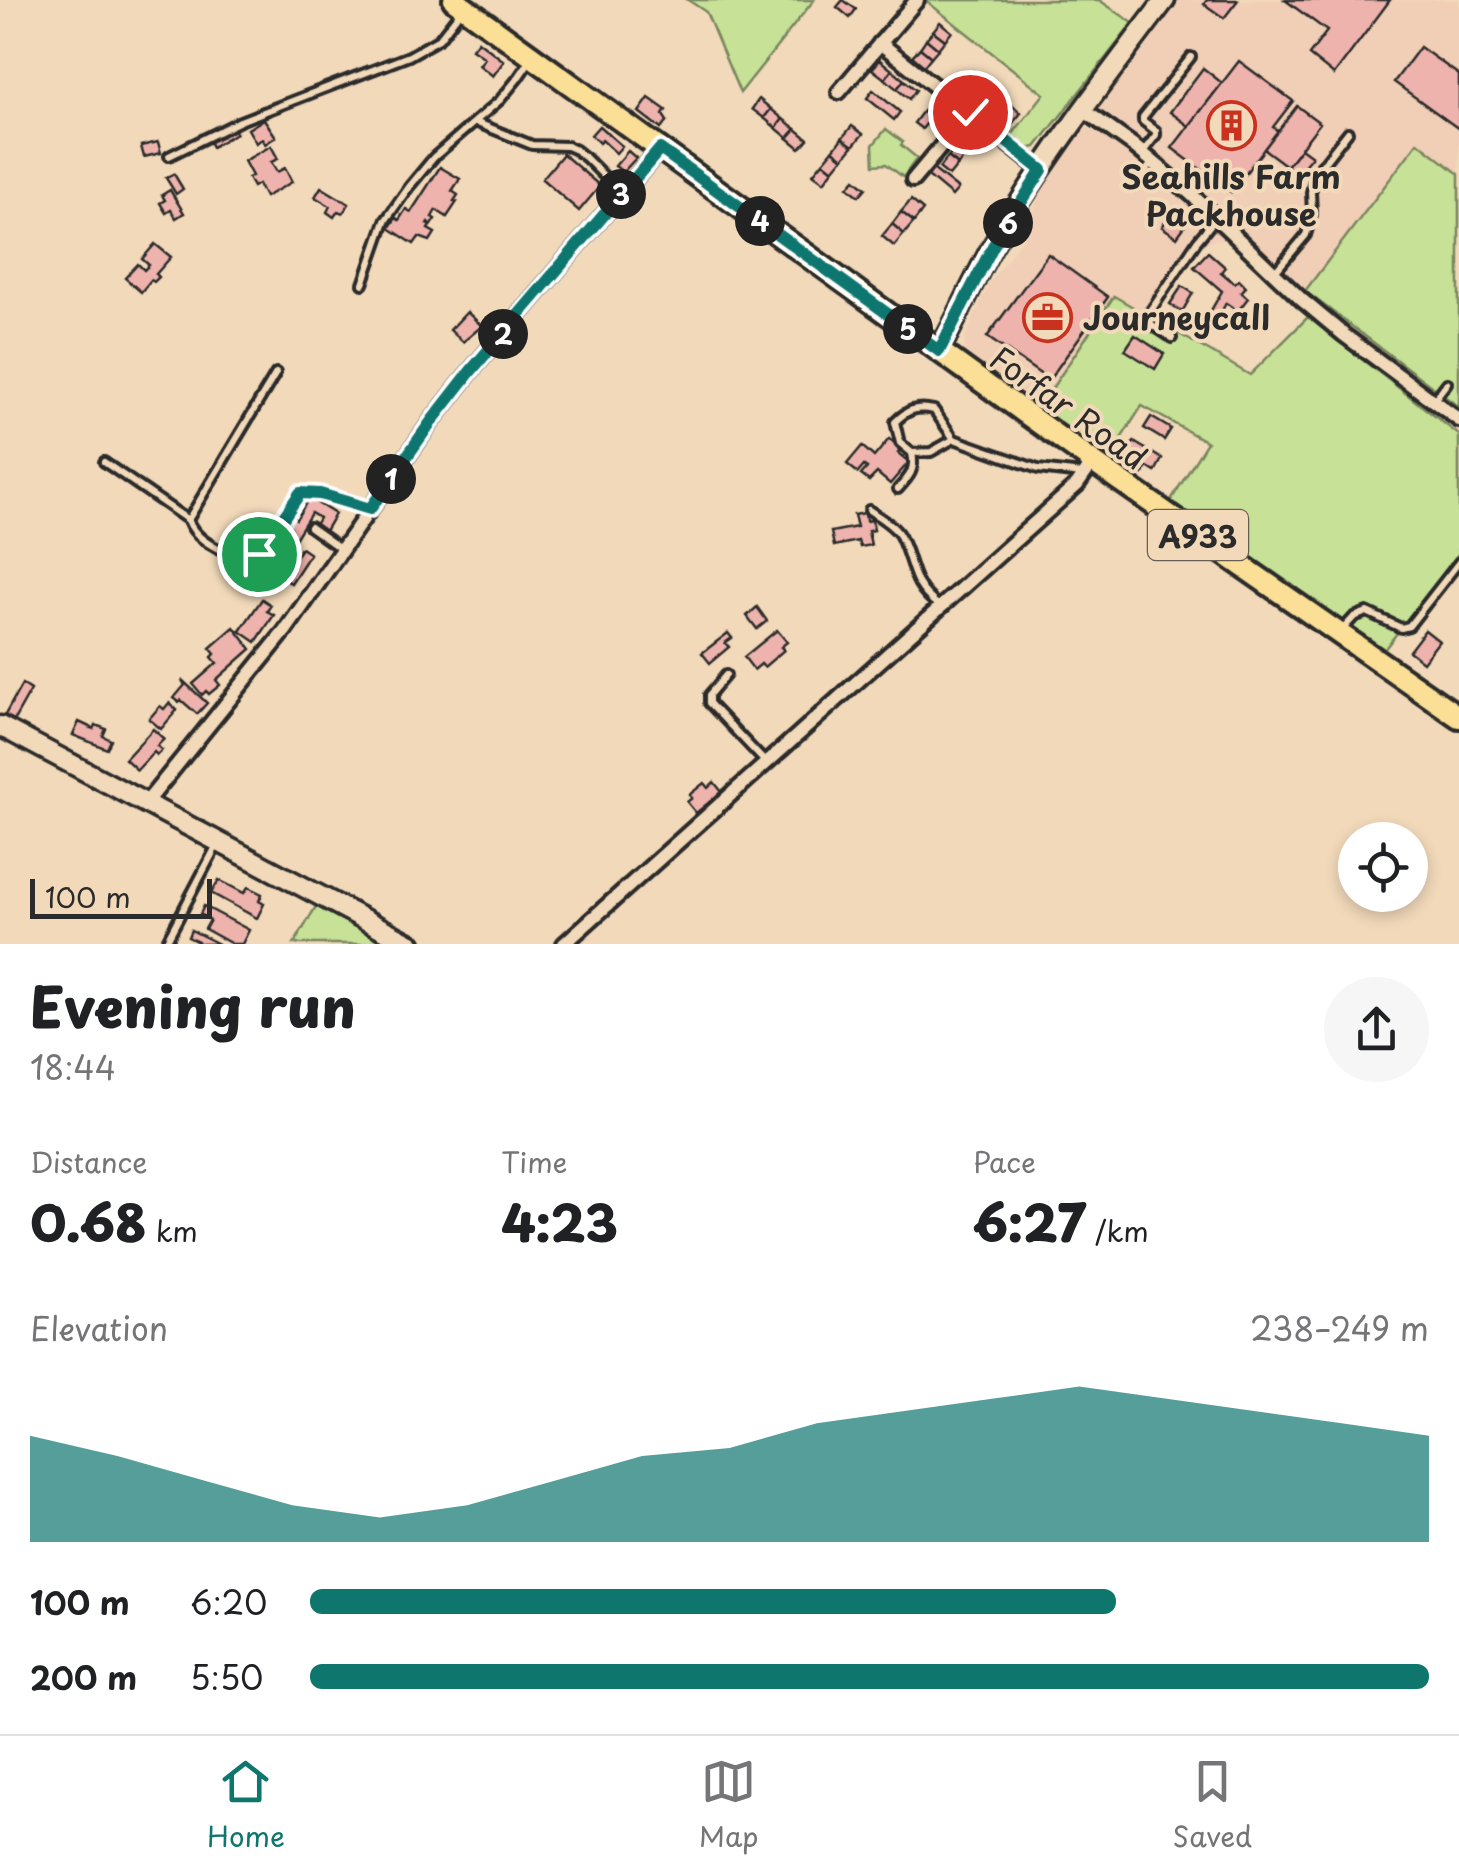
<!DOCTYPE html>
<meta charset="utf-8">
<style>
:root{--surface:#fff;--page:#f6f6f6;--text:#202124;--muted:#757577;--line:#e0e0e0;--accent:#0f766e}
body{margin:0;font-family:"Playpen Sans",sans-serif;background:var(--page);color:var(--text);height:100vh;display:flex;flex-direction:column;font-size:38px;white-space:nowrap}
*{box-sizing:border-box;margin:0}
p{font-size:32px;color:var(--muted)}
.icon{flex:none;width:55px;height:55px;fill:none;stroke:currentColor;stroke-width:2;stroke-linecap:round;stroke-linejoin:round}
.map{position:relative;height:944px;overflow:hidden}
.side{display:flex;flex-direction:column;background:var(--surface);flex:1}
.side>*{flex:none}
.fabs{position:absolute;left:1338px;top:822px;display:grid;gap:20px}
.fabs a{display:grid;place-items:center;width:90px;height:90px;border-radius:50%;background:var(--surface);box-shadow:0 5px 15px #0003;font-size:50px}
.scale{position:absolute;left:30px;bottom:25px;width:182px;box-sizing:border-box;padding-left:10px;border:5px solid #2b2b2b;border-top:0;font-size:28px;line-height:35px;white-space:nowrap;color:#2b2b2b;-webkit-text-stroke:8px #f2d9ba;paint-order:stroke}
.pin{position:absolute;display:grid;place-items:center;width:85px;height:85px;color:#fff;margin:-42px;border:5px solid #fff;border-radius:50%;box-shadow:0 2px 10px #0007}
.km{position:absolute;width:50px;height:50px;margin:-25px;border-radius:50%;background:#222;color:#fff;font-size:28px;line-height:50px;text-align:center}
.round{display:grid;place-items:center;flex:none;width:105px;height:105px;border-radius:52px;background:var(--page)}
.headline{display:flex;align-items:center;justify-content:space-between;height:170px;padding:0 30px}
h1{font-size:55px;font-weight:800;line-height:75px}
.figures{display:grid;grid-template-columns:repeat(3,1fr);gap:15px;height:170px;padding:10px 30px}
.figures div{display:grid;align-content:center}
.figures b{font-size:50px;font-weight:800}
.figures small{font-size:28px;font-weight:400}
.figures p{font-size:28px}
.chart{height:280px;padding:20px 30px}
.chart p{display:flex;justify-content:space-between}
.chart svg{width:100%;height:180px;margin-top:10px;fill:var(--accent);opacity:.7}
ul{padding:0 30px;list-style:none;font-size:32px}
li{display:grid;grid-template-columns:160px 120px 1fr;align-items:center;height:75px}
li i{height:25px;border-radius:12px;background:var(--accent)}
.menu{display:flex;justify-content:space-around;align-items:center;height:140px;border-top:2px solid var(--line);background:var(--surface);font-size:28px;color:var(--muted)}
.menu a{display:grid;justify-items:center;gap:5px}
.menu .current{color:var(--accent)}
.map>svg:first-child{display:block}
.built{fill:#f1ceb6}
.green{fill:#c7e197;stroke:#798661;stroke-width:2.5}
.building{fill:#eeb3ad;stroke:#2b2b2b;stroke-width:2.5}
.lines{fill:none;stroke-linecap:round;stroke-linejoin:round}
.lane-casing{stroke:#2b2b2b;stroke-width:14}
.street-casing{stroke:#2b2b2b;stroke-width:20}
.secondary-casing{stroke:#2b2b2b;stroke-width:25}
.primary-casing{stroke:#2b2b2b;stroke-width:28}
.lane{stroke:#f2d9ba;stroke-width:6}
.street{stroke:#f2d9ba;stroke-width:12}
.secondary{stroke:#f2d9ba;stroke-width:18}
.primary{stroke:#fbdf96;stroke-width:20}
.route-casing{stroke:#fff;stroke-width:20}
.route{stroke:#0f766e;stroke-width:12}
.labels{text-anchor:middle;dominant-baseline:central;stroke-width:8;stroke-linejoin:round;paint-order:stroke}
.shield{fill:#f2d9ba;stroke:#675f56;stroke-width:2.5}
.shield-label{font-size:30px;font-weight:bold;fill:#2b2b2b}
.poi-label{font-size:32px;font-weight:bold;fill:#2b2b2b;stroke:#f2d9ba}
.street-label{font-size:32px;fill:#2b2b2b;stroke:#f2d9ba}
</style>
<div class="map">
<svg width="1459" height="944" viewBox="0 0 1459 944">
<rect width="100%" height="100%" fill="#f2d9ba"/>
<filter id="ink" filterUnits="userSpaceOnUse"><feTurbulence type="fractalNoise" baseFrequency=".01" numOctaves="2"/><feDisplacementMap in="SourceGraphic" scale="20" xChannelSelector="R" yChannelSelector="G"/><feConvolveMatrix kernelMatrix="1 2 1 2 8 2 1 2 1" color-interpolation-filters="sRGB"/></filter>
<g filter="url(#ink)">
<!-- built -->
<path class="built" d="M1175,0H1459V435L1308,317L1229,243L1217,239L1205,244L1196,254L1162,304L1155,319L1113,296L1038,409L980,371L965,350V337L990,282L1024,237L1039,196L1070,143L1085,128L1099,132L1097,106L1102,90Z"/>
<!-- green -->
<g class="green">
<path d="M688,0H814L740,93L706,12Z"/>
<path d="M925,0H1099L1133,23L1036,147L1026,149L1011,136L1044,94Z"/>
<path d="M886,129L903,142L901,145L917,158L903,177L886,164L874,165L873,145Z"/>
<path d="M1418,142L1459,174V407L1305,291Z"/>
<path d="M1114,296L1250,375L1308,317L1459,435V553L1380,655L1168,505L1207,442L1142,406L1106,462L1038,409Z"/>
<path d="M318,903L394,944H294Z"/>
</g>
<!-- building -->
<g class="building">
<path d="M843,0L856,9L850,18L837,7Z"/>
<path d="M1207,0H1238L1224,18L1204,4Z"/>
<path d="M1285,0H1390L1334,75L1309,55L1327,31Z"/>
<path d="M940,22L952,32L945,40L933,31Z"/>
<path d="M933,31L945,40L938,49L926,39Z"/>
<path d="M926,39L938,49L931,57L920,48Z"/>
<path d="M478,41L504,61L493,76L479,65L485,58L472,49Z"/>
<path d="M1420,47L1459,75V129L1394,82Z"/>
<path d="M920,48L931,57L924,66L912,56Z"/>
<path d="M880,60L892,70L885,79L872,69Z"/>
<path d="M1239,61L1293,101L1273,127L1278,131L1231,192L1172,148Z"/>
<path d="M1203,68L1222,83L1189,126L1170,112Z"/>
<path d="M892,70L904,80L897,89L885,79Z"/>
<path d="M973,71L981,78L971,89L963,82Z"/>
<path d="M981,78L989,85L979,96L971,89Z"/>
<path d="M904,80L916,90L909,99L897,89Z"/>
<path d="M989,85L997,92L987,103L979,96Z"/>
<path d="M873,90L900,112L894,120L867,98Z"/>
<path d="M997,92L1005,99L995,110L987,103Z"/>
<path d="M649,98L666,110L663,115L667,121L661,129L639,112Z"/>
<path d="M759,99L771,109L764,118L752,109Z"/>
<path d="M1005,99L1013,106L1003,118L995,110Z"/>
<path d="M1013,106L1021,113L1011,125L1003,118Z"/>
<path d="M1297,106L1320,123L1287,166L1264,149Z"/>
<path d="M771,109L783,119L776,128L764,118Z"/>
<path d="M923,111L931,118L922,129L914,123Z"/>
<path d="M264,119L276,137L265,144L262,139L256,143L248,129Z"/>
<path d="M783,119L796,129L788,138L776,128Z"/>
<path d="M599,126L622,146L616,153L602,140L599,143L591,135Z"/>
<path d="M852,126L863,134L853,146L842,138Z"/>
<path d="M232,127L236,133L212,147L209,141Z"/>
<path d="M796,129L808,139L800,148L788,138Z"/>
<path d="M967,135L976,143L967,154L958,146Z"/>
<path d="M842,138L853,146L843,158L833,150Z"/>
<path d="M158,142L161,153L144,157L141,146Z"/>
<path d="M271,146L278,159L271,162L277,172L285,168L292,182L265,197L258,184L253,187L248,178L252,176L244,161Z"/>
<path d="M958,146L967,154L958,165L948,157Z"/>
<path d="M1301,148L1312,156L1297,174L1287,166Z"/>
<path d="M833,150L843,158L833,170L823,162Z"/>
<path d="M628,151L636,158L623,172L615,166Z"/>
<path d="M563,154L600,186L579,211L542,179Z"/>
<path d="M948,157L958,165L949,176L939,168Z"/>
<path d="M823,162L833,170L824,182L813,174Z"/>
<path d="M440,167L460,179L452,191L458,195L454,201L457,202L447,217L436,210L432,217L435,219L431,225L428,222L427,224L430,226L428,229L435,233L430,241L419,237L414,244L389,228L396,218L399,220L406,209L411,212Z"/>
<path d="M933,169L958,189L952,196L928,176Z"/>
<path d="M174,174L183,189L176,194L166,178Z"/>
<path d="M855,179L866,188L859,196L848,187Z"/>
<path d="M321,187L349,204L343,213L338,211L334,217L327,212L330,206L315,197Z"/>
<path d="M170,190L184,213L176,218L171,210L166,213L160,203L165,200L162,195Z"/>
<path d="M911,200L923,210L914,222L901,212Z"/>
<path d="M901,212L914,222L904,234L892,224Z"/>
<path d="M1171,213L1187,223L1177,237L1162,227Z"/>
<path d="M892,224L904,234L894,246L882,236Z"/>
<path d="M155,244L171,257L156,274L159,277L154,282L151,280L141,292L125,278L138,264L144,270L149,265L142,259Z"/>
<path d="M1208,252L1225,267L1221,272L1234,283L1239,280L1246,287L1241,292L1248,298L1238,311L1226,303L1218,318L1209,314L1222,291L1194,267Z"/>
<path d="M1048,254L1108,297L1049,380L987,337Z"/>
<path d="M1182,286L1193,293L1182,312L1170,304Z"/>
<path d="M467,312L482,326L463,342L450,330Z"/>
<path d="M1135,335L1164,354L1155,369L1125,350Z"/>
<path d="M1151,417L1171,429L1164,440L1144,428Z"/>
<path d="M889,439L901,449L898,453L909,462L890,484L877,473L869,481L861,475L867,468L864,466L858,473L847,464L862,446L874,457Z"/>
<path d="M1134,442L1162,459L1155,472L1147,467L1143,474L1122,461Z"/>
<path d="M309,498L335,514L325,531L315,525L319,518L311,513L285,555L293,560L301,548L310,554L291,583L282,578L285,572L278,568L271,579L267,577L264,582L253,575L278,535L284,538L291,528L286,525L291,516L296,519Z"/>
<path d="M865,513L866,521L872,520L874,530L868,531L871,545L860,547L858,541L834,546L831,532L857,527L854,515Z"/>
<path d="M262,599L271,605L267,611L274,615L256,642L240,631Z"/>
<path d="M757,607L767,621L757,629L747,616Z"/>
<path d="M234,627L251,649L216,680L220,685L209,694L206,691L202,695L193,684L217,663L212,657L215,654L210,648Z"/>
<path d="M777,630L787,642L781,647L784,650L764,667L761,664L754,670L744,657Z"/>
<path d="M1425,630L1439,641L1423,662L1409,651Z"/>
<path d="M728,633L732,638L725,643L729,647L710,663L702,653Z"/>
<path d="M182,680L207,703L197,714L181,700L179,702L174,698L185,685Z"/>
<path d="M22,684L31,690L14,720L5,715Z"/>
<path d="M169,703L177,710L161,729L149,719L160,706L164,709Z"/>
<path d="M79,722L94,729L96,725L106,729L103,736L111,740L107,749L73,735Z"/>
<path d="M153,729L164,739L157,746L162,750L157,755L154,752L137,770L125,759Z"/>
<path d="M714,782L722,792L696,813L687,802L692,798L689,795L704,783L708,788Z"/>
<path d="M219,880L244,893L248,887L262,894L259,901L264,904L257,918L211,893Z"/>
<path d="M204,906L249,930L242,944H232L205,929L210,920L200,914Z"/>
<path d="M191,930L219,944H197L198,942L188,937Z"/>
</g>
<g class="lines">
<defs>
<g id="lane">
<path d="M475,122L532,145L567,146L576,150L586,158L621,193"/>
<path d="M1143,152L1156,135V131L1143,121V117L1191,57"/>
<path d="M169,156L240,121L409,56L439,39L463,8"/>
<path d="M1134,186L1152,163"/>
<path d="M1275,272L1306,235L1312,214L1311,192L1316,173L1348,132"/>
<path d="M363,284L385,221L409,187L434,157L500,100L518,78L531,59"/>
<path d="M1172,338L1152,325L1148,315L1197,241L1215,219"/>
<path d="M276,373L188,520C196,542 222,550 241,561H249L259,554L300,493L320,494L369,509"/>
<path d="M1434,400L1447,383"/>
<path d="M954,439L934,410C916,406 907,410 895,422L900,443L912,453L931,452L954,439L1038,469L1082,474"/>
<path d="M104,462L188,520"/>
<path d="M898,489C909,477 916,470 912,453"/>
<path d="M869,510C879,517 894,525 900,536C915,566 909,583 939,606"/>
<path d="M310,527L341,549"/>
<path d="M1342,630L1354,617L1367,612L1401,628L1409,626L1459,562"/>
<path d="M726,675L709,695V703L766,763"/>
<path d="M165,944L218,843"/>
</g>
<g id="street">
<path d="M880,43L1041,170"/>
<path d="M839,92L917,0"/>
<path d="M1082,109L1134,146L1191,194L1302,300L1344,335L1459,420"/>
<path d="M913,180L970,112"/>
<path d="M146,803L285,631L431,422L470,372L660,149"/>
<path d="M564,944L1077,485L1093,462"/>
</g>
<g id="secondary">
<path d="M939,351C958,317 973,281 992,247C1043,160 1104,80 1165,0"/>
<path d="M0,726L411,944"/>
</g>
<path id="primary" d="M454,0L1093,462L1459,717"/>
</defs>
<!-- lane casing -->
<use href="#lane" class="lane-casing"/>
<!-- street casing -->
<use href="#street" class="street-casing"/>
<!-- secondary casing -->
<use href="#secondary" class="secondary-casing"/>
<!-- primary casing -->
<use href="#primary" class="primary-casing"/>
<!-- lane -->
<use href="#lane" class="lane"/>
<!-- street -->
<use href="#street" class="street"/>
<!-- secondary -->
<use href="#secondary" class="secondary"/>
<!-- primary -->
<use href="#primary" class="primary"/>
</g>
</g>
<g class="lines" filter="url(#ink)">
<defs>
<path id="route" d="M259,554L300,493L320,494L370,509L431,422L470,372L660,149L939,351L993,246L1042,170L970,112"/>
</defs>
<!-- route casing -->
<use href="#route" class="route-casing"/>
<!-- route -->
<use href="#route" class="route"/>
</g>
<!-- icons -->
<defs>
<symbol id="building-ring" viewBox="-11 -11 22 22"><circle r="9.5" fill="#f2d9ba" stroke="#c8321e" stroke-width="1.5"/><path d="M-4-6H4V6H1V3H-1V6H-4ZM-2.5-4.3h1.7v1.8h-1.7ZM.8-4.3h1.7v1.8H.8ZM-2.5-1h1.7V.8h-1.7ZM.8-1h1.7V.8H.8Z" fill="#c8321e"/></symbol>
<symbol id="office-ring" viewBox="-11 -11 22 22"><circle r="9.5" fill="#f2d9ba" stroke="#c8321e" stroke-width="1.5"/><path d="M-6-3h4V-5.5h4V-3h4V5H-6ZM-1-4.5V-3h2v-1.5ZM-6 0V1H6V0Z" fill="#c8321e"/></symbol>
</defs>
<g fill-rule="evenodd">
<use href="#building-ring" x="1204" y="98" width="55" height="55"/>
<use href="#office-ring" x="1020" y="290" width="55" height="55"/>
</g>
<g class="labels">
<!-- shield labels -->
<rect class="shield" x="1148" y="510" width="100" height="50" rx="8"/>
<g class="shield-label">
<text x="1198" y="535">A933</text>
</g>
<!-- poi labels -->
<g class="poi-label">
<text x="1231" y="176">Seahills Farm<tspan x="1231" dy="37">Packhouse</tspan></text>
<text x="1083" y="317" text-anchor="start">Journeycall</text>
</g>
<!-- street labels -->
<g class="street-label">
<text transform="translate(1069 407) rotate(36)">Forfar Road</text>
</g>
</g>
</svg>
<div class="fabs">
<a><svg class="icon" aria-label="locate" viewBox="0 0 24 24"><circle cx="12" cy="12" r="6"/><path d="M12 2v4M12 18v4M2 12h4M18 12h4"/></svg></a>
</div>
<div class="scale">100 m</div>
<div class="pin" style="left:259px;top:554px;background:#1e9e55"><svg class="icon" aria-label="arrive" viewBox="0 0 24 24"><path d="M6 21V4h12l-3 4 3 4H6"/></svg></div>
<div class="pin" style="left:970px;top:112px;background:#d93025"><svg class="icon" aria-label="check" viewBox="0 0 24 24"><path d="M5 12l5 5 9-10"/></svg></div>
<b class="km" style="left:391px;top:479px">1</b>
<b class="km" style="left:503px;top:334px">2</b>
<b class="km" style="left:621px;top:194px">3</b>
<b class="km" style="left:760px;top:221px">4</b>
<b class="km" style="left:908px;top:329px">5</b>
<b class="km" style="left:1008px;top:223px">6</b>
</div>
<section class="side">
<div class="headline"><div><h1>Evening run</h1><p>18:44</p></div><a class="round"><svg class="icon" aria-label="share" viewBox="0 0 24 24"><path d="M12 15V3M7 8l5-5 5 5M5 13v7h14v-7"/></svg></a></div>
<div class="figures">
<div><p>Distance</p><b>0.68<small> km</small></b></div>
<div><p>Time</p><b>4:23</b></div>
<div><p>Pace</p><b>6:27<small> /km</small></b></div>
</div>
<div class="chart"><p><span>Elevation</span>238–249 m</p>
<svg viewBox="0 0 160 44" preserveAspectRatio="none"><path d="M0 44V18L10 23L20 29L30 35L40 38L50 35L60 29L70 23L80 21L90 15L100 12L110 9L120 6L130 9L140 12L150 15L160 18V44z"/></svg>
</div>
<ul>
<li><b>100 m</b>6:20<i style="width:72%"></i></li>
<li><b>200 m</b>5:50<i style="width:100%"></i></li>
</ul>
</section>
<nav class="menu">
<a class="current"><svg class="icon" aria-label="home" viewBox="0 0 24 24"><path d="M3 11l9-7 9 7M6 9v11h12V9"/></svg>Home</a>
<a><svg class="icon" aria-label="map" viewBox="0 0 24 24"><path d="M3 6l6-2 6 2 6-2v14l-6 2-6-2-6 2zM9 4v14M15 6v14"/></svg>Map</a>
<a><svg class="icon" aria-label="saved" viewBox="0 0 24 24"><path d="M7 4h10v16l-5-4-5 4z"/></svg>Saved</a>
</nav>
